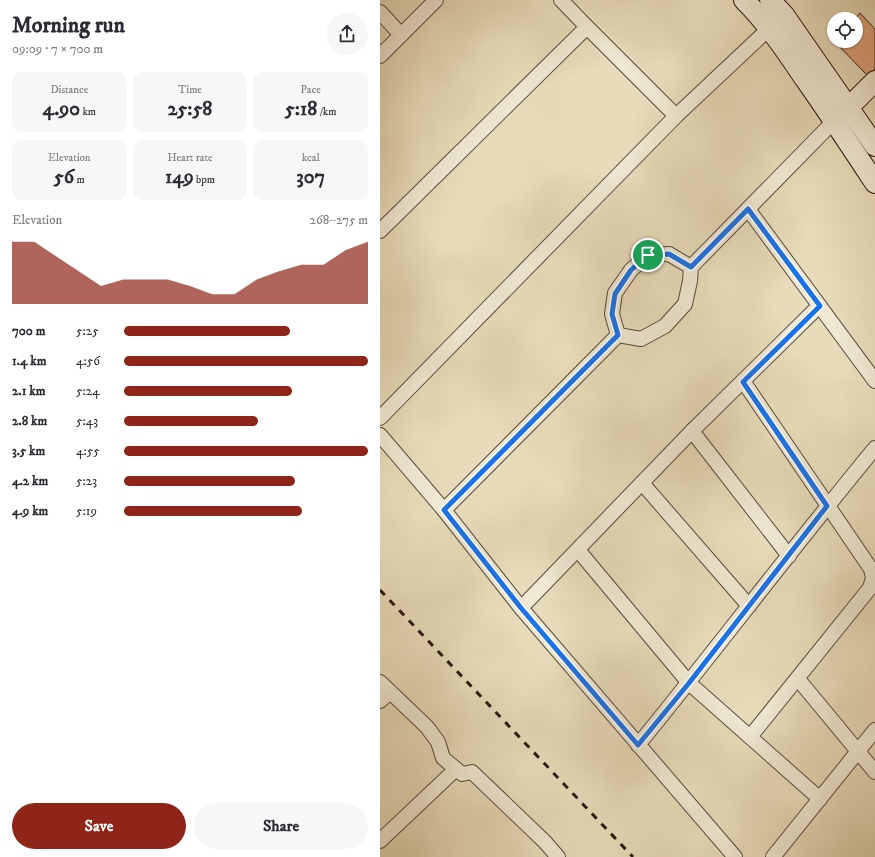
<!DOCTYPE html>
<meta charset="utf-8">
<style>
:root{--surface:#fff;--page:#f7f7f7;--text:#2b2b33;--muted:#7c7c81;--accent:#8f2418}
body{margin:0;font-family:"IM FELL DW Pica",serif;background:var(--page);color:var(--text);height:100vh;display:flex;flex-direction:column;font-size:15px;white-space:nowrap}
*{box-sizing:border-box;margin:0}
p{font-size:13px;color:var(--muted)}
.icon{flex:none;width:22px;height:22px;fill:none;stroke:currentColor;stroke-width:2;stroke-linecap:round;stroke-linejoin:round}
.map{position:relative;flex:1;overflow:hidden}
.drawer{display:flex;flex-direction:column;background:var(--surface);width:380px}
.drawer>*{flex:none}
.controls{position:absolute;left:447px;top:12px;display:grid;gap:8px}
.controls a{display:grid;place-items:center;width:36px;height:36px;border-radius:50%;background:var(--surface);box-shadow:0 1px 3px #0004;font-size:20px}
.pin{position:absolute;display:grid;place-items:center;width:34px;height:34px;color:#fff;margin:-17px;border:2px solid #fff;border-radius:50%;box-shadow:0 1px 4px #0007}
.round{display:grid;place-items:center;flex:none;width:42px;height:42px;border-radius:21px;background:var(--page)}
.summary{display:flex;align-items:center;justify-content:space-between;height:68px;padding:0 12px}
h1{font-size:22px;font-weight:700;line-height:30px}
.figures{display:grid;grid-template-columns:repeat(3,1fr);gap:6px;height:68px;padding:4px 12px}
.figures div{display:grid;align-content:center;border-radius:10px;background:var(--page);text-align:center}
.figures b{font-size:20px;font-weight:700}
.figures small{font-size:11px;font-weight:400}
.figures p{font-size:11px}
.chart{height:112px;padding:8px 12px}
.chart p{display:flex;justify-content:space-between}
.chart svg{width:100%;height:72px;margin-top:4px;fill:var(--accent);opacity:.7}
.primary-button{display:flex;gap:8px;margin-top:auto;padding:8px 12px}
.primary-button a{flex:1;height:46px;border-radius:24px;background:var(--accent);color:#fff;font-size:16px;font-weight:700;line-height:46px;text-align:center}
.primary-button a+a{background:var(--page);color:var(--text)}
ul{padding:0 12px;list-style:none;font-size:13px}
li{display:grid;grid-template-columns:64px 48px 1fr;align-items:center;height:30px}
li i{height:10px;border-radius:5px;background:var(--accent)}
main{display:flex;flex:1;min-height:0}
.map>svg:first-child{display:block}
.building{fill:#e0a37a;stroke:#281912}
.lines{fill:none;stroke-linecap:round;stroke-linejoin:round}
.street-casing{stroke:#584a3c;stroke-width:16}
.secondary-casing{stroke:#281912;stroke-width:22}
.street{stroke:#efe8d2;stroke-width:14}
.secondary{stroke:#efe8d2;stroke-width:20}
.rail{stroke:#281912;stroke-width:3;stroke-dasharray:7 7;stroke-linecap:butt}
.route-casing{stroke:#fff;stroke-width:8}
.route{stroke:#1a73e8;stroke-width:5}
</style>
<main>
<section class="drawer">
<div class="summary"><div><h1>Morning run</h1><p>09:09 · 7 × 700 m</p></div><a class="round"><svg class="icon" aria-label="share" viewBox="0 0 24 24"><path d="M12 15V3M7 8l5-5 5 5M5 13v7h14v-7"/></svg></a></div>
<div class="figures">
<div><p>Distance</p><b>4.90<small> km</small></b></div>
<div><p>Time</p><b>25:58</b></div>
<div><p>Pace</p><b>5:18<small> /km</small></b></div>
</div>
<div class="figures">
<div><p>Elevation</p><b>56<small> m</small></b></div>
<div><p>Heart rate</p><b>149<small> bpm</small></b></div>
<div><p>kcal</p><b>307</b></div>
</div>
<div class="chart"><p><span>Elevation</span>268–275 m</p>
<svg viewBox="0 0 160 44" preserveAspectRatio="none"><path d="M0 44V6L10 6L20 15L30 24L40 33L50 29L60 29L70 29L80 33L90 38L100 38L110 29L120 24L130 20L140 20L150 11L160 6V44z"/></svg>
</div>
<ul>
<li><b>700 m</b>5:25<i style="width:68%"></i></li>
<li><b>1.4 km</b>4:56<i style="width:100%"></i></li>
<li><b>2.1 km</b>5:24<i style="width:69%"></i></li>
<li><b>2.8 km</b>5:43<i style="width:55%"></i></li>
<li><b>3.5 km</b>4:55<i style="width:100%"></i></li>
<li><b>4.2 km</b>5:23<i style="width:70%"></i></li>
<li><b>4.9 km</b>5:19<i style="width:73%"></i></li>
</ul>
<div class="primary-button"><a>Save</a><a>Share</a></div>
</section>
<div class="map">
<svg width="495" height="857" viewBox="0 0 495 857">
<rect width="100%" height="100%" fill="#e7dbb9"/>
<filter id="stains"><feTurbulence type="fractalNoise" baseFrequency=".005" numOctaves="4"/><feColorMatrix values="0 0 0 0 .2 0 0 0 0 .09 0 0 0 0 .02 0 0 0 .5 -.17"/></filter>
<radialGradient id="worn" r=".72"><stop offset=".6" stop-color="#630" stop-opacity="0"/><stop offset="1" stop-color="#630" stop-opacity=".3"/></radialGradient>
<!-- building -->
<path class="building" d="M480,13L495,29V69L488,76L453,40L454,39V41H476V19H475Z"/>
<g class="lines">
<defs>
<g id="street">
<path d="M0,12L21,35"/>
<path d="M0,56L56,0"/>
<path d="M296,116L395,23"/>
<path d="M368,209L495,381"/>
<path d="M0,231L207,27L181,0"/>
<path d="M238,335L232,314L235,293L251,270L268,255L289,254L311,267"/>
<path d="M363,381L491,569L493,578L490,588L370,737"/>
<path d="M0,418L296,116L207,27"/>
<path d="M312,431L409,556"/>
<path d="M0,435L64,510L141,608L355,857"/>
<path d="M262,483L369,606"/>
<path d="M64,510L238,335L261,339L285,326L305,304L310,281L311,267L460,115"/>
<path d="M198,550L309,683L440,799"/>
<path d="M141,608L312,431L439,306"/>
<path d="M418,679L495,772"/>
<path d="M0,682L47,727L58,742L63,758L82,774L92,772L165,842L178,857"/>
<path d="M0,701L10,692"/>
<path d="M258,745C338,647 414,546 495,448"/>
<path d="M0,841L76,769"/>
<path d="M393,857L495,730"/>
</g>
<g id="secondary">
<path d="M364,0C388,24 406,51 425,79C449,113 472,148 495,183"/>
<path d="M390,0L404,15L495,146"/>
<path d="M468,108L495,81"/>
</g>
</defs>
<!-- street casing -->
<use href="#street" class="street-casing"/>
<!-- secondary casing -->
<use href="#secondary" class="secondary-casing"/>
<!-- street -->
<use href="#street" class="street"/>
<!-- secondary -->
<use href="#secondary" class="secondary"/>
<!-- rail -->
<path class="rail" d="M0,590L253,857"/>
</g>
<g class="lines">
<defs>
<path id="route" d="M368,209L440,306L363,382L447,506L309,683L258,745L141,608L64,510L238,335L232,314L235,294L251,270L268,255L289,254L311,267Z"/>
</defs>
<!-- route casing -->
<use href="#route" class="route-casing"/>
<!-- route -->
<use href="#route" class="route"/>
</g>
<rect width="100%" height="100%" filter="url(#stains)"/>
<rect width="100%" height="100%" fill="url(#worn)"/>
</svg>
<div class="controls">
<a><svg class="icon" aria-label="locate" viewBox="0 0 24 24"><circle cx="12" cy="12" r="6"/><path d="M12 2v4M12 18v4M2 12h4M18 12h4"/></svg></a>
</div>
<div class="pin" style="left:268px;top:255px;background:#1e9e55"><svg class="icon" aria-label="arrive" viewBox="0 0 24 24"><path d="M6 21V4h12l-3 4 3 4H6"/></svg></div>
</div>
</main>
